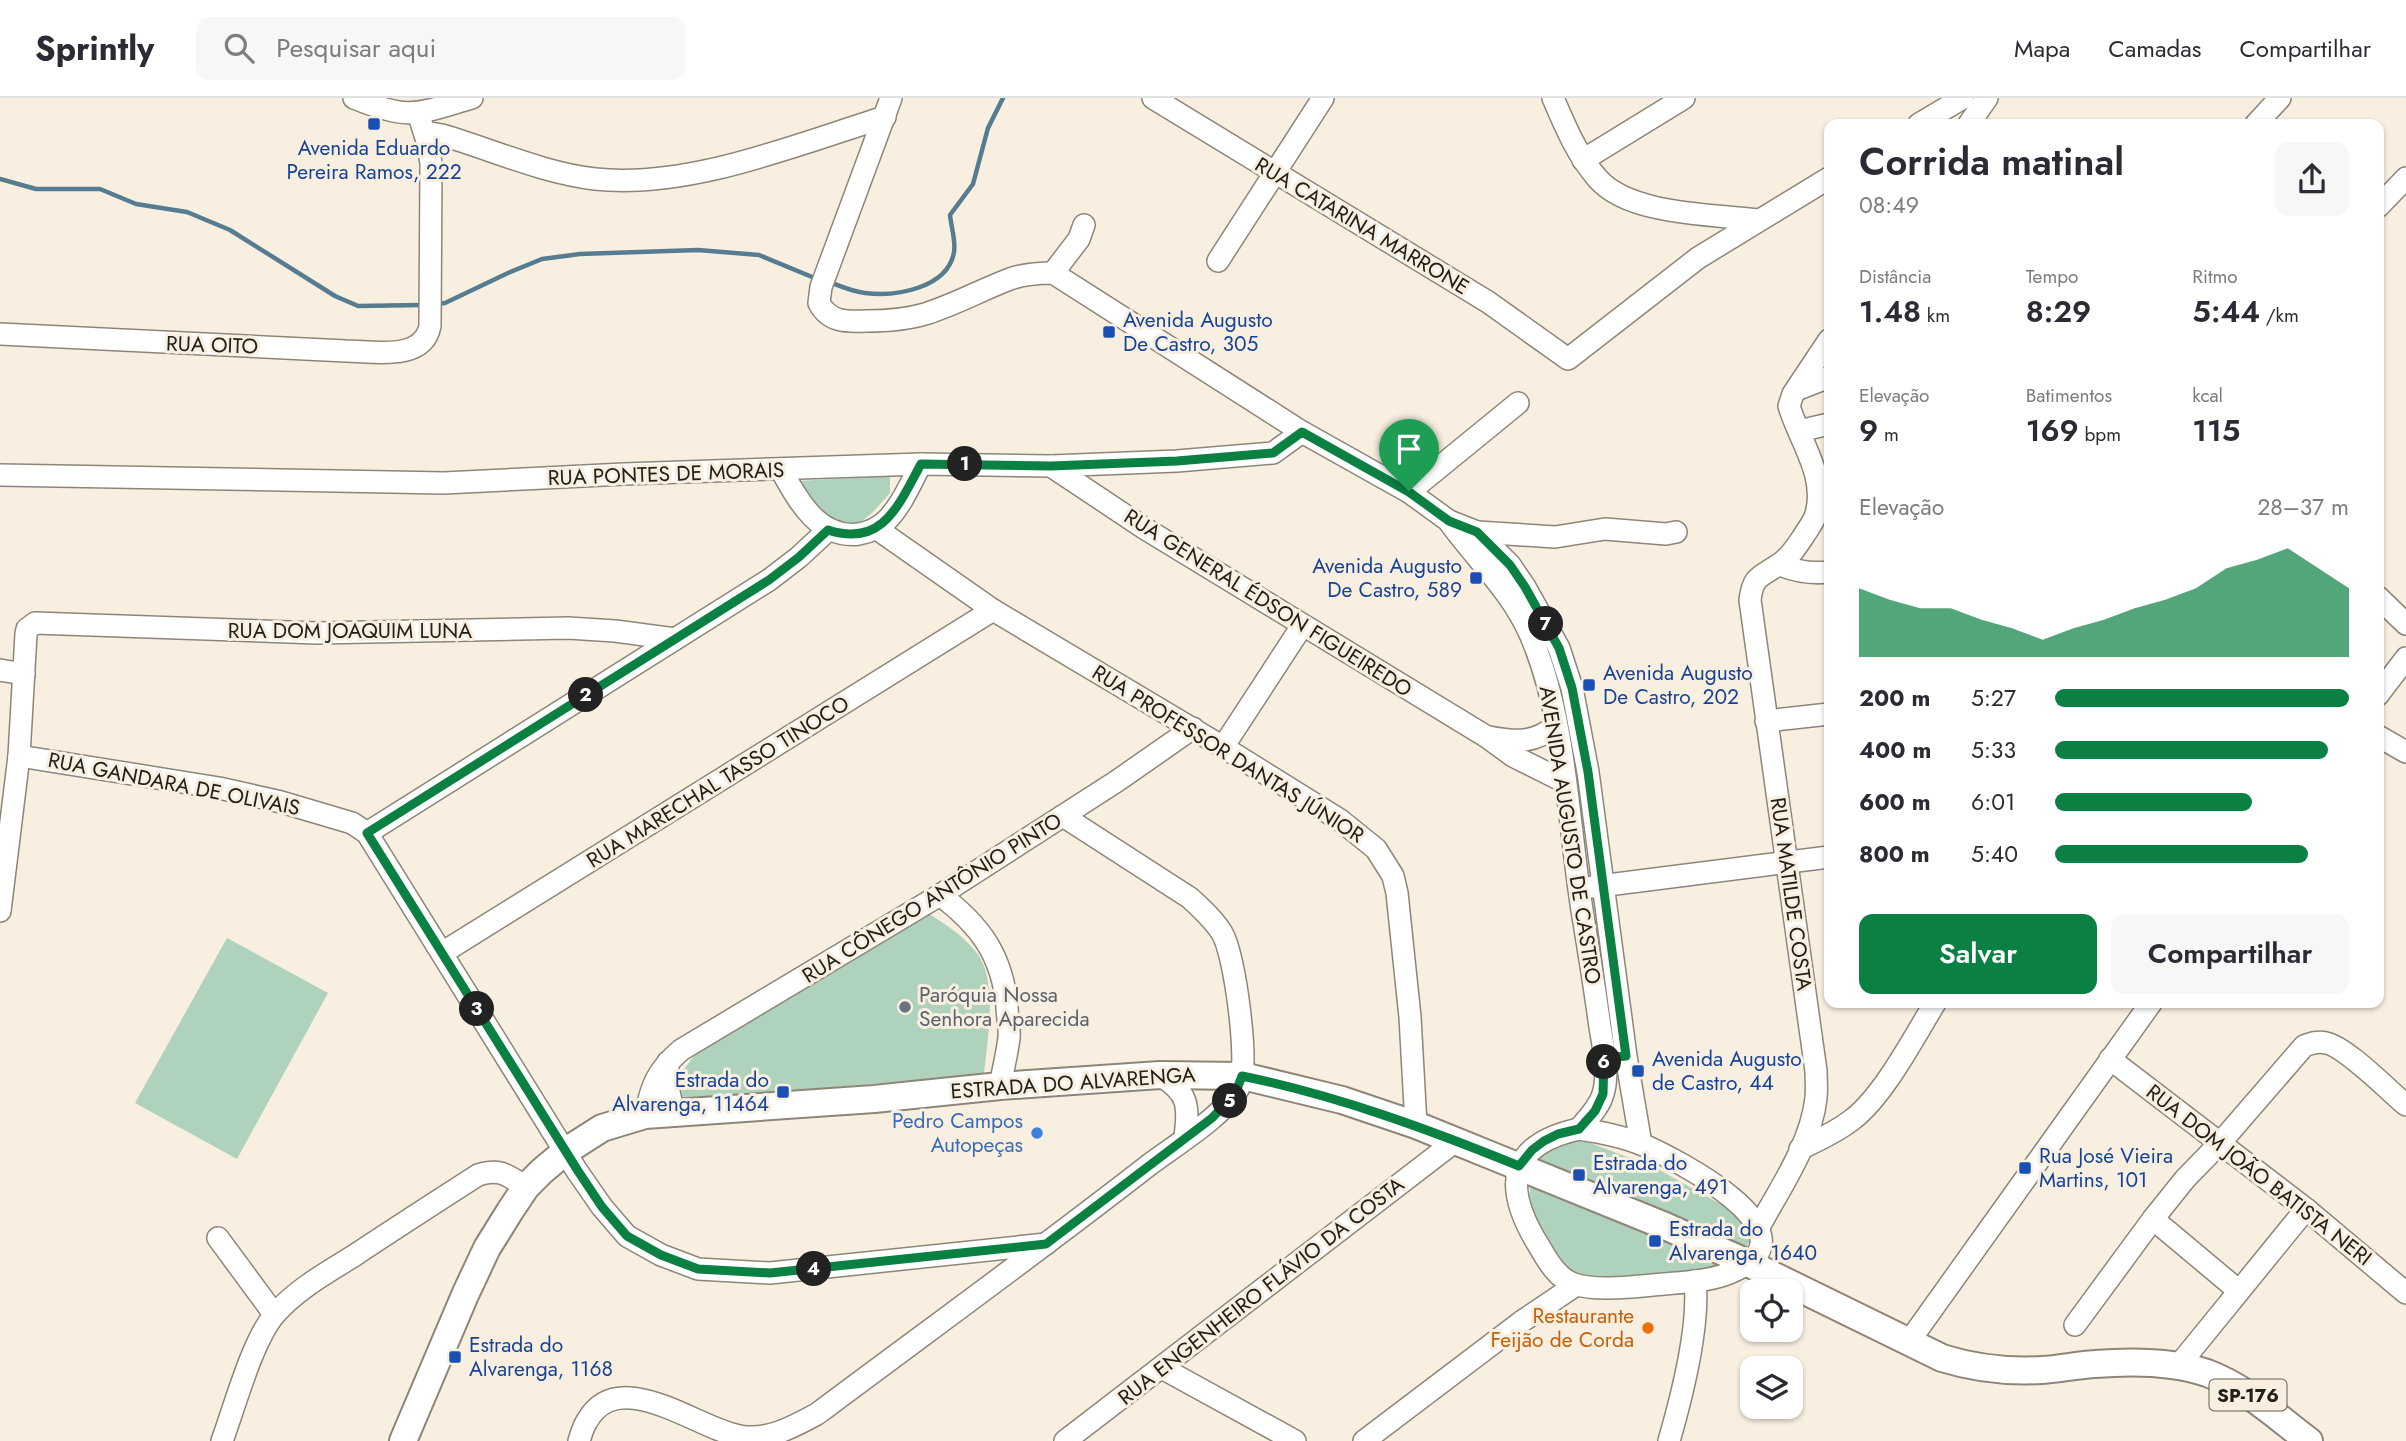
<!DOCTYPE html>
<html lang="pt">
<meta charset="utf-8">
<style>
:root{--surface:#fff;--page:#f7f7f7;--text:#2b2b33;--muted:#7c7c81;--line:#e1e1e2;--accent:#0b8043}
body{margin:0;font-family:Jost,sans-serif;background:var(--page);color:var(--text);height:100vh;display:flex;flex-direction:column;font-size:26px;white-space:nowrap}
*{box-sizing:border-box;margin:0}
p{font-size:23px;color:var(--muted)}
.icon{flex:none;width:38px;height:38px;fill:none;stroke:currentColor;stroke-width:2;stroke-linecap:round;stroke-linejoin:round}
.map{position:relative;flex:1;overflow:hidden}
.sheet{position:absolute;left:1824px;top:21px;width:560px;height:889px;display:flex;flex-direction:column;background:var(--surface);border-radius:14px;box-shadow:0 2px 5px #0004}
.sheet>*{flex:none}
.fabs{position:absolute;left:1740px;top:1181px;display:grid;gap:14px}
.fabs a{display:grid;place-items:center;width:63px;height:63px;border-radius:14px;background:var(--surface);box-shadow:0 2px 5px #0004;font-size:35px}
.pin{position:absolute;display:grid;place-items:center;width:60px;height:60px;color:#fff;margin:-72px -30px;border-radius:50% 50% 50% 0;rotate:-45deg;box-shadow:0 0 7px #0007}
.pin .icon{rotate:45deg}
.km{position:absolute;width:35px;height:35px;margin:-18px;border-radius:50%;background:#222;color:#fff;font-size:19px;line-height:35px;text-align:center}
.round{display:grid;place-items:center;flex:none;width:74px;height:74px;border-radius:14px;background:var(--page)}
.headline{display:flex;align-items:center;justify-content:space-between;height:119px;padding:0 35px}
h1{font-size:38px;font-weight:600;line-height:52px}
.metrics{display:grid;grid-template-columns:repeat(3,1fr);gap:10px;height:119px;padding:7px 35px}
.metrics div{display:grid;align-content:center}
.metrics b{font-size:30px;font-weight:600}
.metrics small{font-size:19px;font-weight:400}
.metrics p{font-size:19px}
.chart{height:196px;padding:14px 35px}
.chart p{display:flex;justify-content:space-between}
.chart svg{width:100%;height:126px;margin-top:7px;fill:var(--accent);opacity:.7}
.action{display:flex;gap:14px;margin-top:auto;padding:14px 35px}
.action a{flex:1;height:80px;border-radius:14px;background:var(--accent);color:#fff;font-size:28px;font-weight:600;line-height:80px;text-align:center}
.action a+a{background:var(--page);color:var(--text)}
ul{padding:0 35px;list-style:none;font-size:23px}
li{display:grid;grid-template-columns:112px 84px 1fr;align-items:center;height:52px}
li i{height:18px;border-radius:9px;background:var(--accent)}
header{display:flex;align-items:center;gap:42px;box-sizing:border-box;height:98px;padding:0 35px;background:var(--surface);border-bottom:2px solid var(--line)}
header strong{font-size:33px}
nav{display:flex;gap:38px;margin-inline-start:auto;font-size:24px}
.search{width:490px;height:63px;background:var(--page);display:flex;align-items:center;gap:18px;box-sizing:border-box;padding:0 24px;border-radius:14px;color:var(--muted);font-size:26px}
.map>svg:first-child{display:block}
.green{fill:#afd2bc}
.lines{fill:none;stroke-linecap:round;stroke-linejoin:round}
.stream{stroke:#557c90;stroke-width:4.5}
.minor-casing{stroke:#8d8678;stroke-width:24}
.major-casing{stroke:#8d8678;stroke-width:30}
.minor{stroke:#fff;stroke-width:21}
.major{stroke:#fff;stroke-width:26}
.route-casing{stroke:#fff;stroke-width:14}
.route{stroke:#0b8043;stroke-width:9}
.transit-dot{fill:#1a4fb4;stroke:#f8efe0;stroke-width:2.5}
.worship-dot{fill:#6b7280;stroke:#f8efe0;stroke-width:2.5}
.shop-dot{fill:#3f7fe0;stroke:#f8efe0;stroke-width:2.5}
.food-dot{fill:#e8710a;stroke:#f8efe0;stroke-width:2.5}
.labels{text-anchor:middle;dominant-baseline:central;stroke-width:6;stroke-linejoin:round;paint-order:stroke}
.shield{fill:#f8efe0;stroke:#635e55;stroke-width:2}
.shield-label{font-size:19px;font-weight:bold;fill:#23201a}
.transit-label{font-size:21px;fill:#164399;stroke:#f8efe0;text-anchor:start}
.street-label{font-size:21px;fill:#23201a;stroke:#f8efe0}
.worship-label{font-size:21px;fill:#5b616d;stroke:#f8efe0;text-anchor:start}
.shop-label{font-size:21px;fill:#366cbe;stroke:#f8efe0;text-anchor:end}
.food-label{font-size:21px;fill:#c56008;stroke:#f8efe0;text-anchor:end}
</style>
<header>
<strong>Sprintly</strong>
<div class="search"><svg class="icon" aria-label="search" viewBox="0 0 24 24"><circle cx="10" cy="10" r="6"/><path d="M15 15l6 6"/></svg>Pesquisar aqui</div>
<nav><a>Mapa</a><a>Camadas</a><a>Compartilhar</a></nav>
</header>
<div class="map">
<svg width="2406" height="1343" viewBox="0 0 2406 1343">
<rect width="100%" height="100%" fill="#f8efe0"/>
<!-- green -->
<g class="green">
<path d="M890,378V395L873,414L857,427L821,419L798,383Z"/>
<path d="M925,813C943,825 962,836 976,854C999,882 987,943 984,976L681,1003L682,974L696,955Z"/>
<path d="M227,840L328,895L237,1061L135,1005Z"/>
<path d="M1569,1043L1588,1044L1656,1070L1740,1117L1751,1142L1742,1154L1701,1177L1581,1183C1562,1164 1533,1126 1530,1099C1528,1088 1539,1063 1542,1051Z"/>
</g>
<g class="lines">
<!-- stream -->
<g class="stream">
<path d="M0,81L36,91H100L136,106L187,114L230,132L335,198L358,208L422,207"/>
<path d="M829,184C840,188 853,194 865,195C896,199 948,190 954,154C956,143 951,128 950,117L973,86L988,30L1003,0"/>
<path d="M438,206L445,205L508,175L542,161L580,156L698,152L759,157L817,181"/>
</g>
<defs>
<g id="minor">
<path d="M354,0C410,23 416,16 472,0"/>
<path d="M891,0L821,189L819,205C829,224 846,224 866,223C885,223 905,222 925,216C954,207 981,192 1010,181C1024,176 1038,175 1053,175L1302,334L1409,394L1449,423L1477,434L1510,467L1525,489L1559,550L1572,590L1588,674L1626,958L1641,1046"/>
<path d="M1153,0L1488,204L1568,261L1698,160L1829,80"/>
<path d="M1553,0C1565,28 1577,57 1598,81C1630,117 1711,116 1758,122"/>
<path d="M1919,26L1963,0"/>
<path d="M1969,26L1987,0"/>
<path d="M2256,26L2280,0"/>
<path d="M425,34L442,37C493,52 543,75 595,81C689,91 795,47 885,19"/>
<path d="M1583,62L1684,0"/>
<path d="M2378,109L2406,80"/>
<path d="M1218,163L1323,0"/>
<path d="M1053,175L1079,141L1084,127"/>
<path d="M0,236L346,253C373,253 423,264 430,228L431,66L428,46L418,15"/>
<path d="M1796,292L1829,279"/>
<path d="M1799,333L1829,326"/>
<path d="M1051,368L1144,430L1487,639L1513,658L1565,684"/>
<path d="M781,372C798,402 818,441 859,436C870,434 879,430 887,422C902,407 911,384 921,366"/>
<path d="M0,377L444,385L624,376L921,366L1051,368L1177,363L1273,355L1302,334"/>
<path d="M1409,394L1518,305"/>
<path d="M1450,425C1477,462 1511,493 1530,536C1566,618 1568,724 1582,812C1588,849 1594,885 1599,922C1602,945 1610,973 1603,996C1599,1010 1588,1020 1579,1031"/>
<path d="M877,431L993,512L1223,649L1340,722L1376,751L1393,778L1397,795L1410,919L1416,1027"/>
<path d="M1477,434L1555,439L1605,431L1666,436L1676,434"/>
<path d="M1780,467C1797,474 1811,476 1829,474"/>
<path d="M2378,499L2406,526"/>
<path d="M0,572L24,576"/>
<path d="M2378,597L2406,560"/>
<path d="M1766,623L1829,616"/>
<path d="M2378,638L2406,654"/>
<path d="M1489,639C1515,644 1535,646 1556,627"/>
<path d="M1223,649L1302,528"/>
<path d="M19,658L219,690L281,704L352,725L367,735L577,1073L602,1109L627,1138L661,1157L698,1171L770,1175L1046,1146"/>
<path d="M367,735L769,482L799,459L828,432"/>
<path d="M1592,789L1829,759"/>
<path d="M940,797C980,827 1002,857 1007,908C1007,918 1010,930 1009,940C1007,956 1003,972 1000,988"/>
<path d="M0,813L19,658L26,536L27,531L35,525L317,535L568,530L615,533L675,541"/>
<path d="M442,855L993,512"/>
<path d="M2110,961L2306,1111L2406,1195"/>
<path d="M668,964V990L674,1015"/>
<path d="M1160,977C1189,995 1189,1008 1185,1039"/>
<path d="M645,1017C652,986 657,973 681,952L940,797L1117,683L1193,630"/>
<path d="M1579,1031C1600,1034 1621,1038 1641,1046C1674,1060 1819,1134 1736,1172C1715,1183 1687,1184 1664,1186C1639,1188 1597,1194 1574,1186C1558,1181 1547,1162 1539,1148C1503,1090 1506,1047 1579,1031Z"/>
<path d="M1800,1051C1818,1042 1837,1034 1853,1021C1884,997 1914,939 1935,905"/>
<path d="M2153,1121L2239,1193"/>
<path d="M1759,1129C1780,1090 1811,1046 1816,1000C1817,991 1816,982 1816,973L1750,502C1753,478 1760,479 1778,467C1789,461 1796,449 1803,439C1807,432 1814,424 1816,416C1827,378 1799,342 1789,308L1793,296L1829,242"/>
<path d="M218,1140L274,1216"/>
<path d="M2075,1227L2153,1121L2185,1081L2221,1044L2304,948C2312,945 2318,943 2326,945C2345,948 2389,993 2406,1007"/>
<path d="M1908,1245L2151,905"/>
<path d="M2179,1267L2306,1111"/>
<path d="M1162,1270L1295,1343"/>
<path d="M222,1343C235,1308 252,1243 275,1216C296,1192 326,1175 352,1159C394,1131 436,1104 478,1077C500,1070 507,1077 526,1089"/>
<path d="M579,1343C581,1337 583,1329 587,1323C619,1266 697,1331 740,1338C768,1343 793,1329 817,1316C928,1233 1040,1152 1149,1067C1174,1048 1229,1015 1240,987C1249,965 1235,856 1222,835C1214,822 1202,811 1190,800L1063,718"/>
<path d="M1065,1343L1457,1042"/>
<path d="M1364,1343L1521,1224L1576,1187"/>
<path d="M1669,1343C1682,1298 1700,1229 1695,1183"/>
</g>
<path id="major" d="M403,1343L465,1197L487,1150L510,1113L526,1089L542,1073L566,1053L602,1030L645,1017L874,1001L1000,988L1160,977L1243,978L1342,1002L1416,1027L1665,1128L1748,1165L1942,1260C1974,1270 2008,1274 2042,1272C2060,1271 2077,1267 2095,1266C2131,1263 2172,1263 2207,1275C2245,1289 2277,1319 2309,1343"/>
</defs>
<!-- minor casing -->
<use href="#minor" class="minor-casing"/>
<!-- major casing -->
<use href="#major" class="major-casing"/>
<!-- minor -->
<use href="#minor" class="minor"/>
<!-- major -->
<use href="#major" class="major"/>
</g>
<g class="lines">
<defs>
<path id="route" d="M1302,334L1409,394L1449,423L1477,434L1510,467L1525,489L1559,550L1572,590L1588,674L1626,958L1604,960L1603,996L1595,1013L1579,1031L1558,1036L1544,1043L1532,1052L1519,1068C1428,1031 1338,998 1242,978L1235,996L1212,1020L1046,1146L770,1175L698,1171L661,1157L627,1138L602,1109L578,1073L367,735L769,482L799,459L828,432C883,450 899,406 921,366L1051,368L1177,363L1273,355Z"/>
</defs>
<!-- route casing -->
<use href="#route" class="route-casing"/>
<!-- route -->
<use href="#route" class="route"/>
</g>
<!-- markers -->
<g class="transit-dot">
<rect x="367" y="19" width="14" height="14" rx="3.5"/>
<rect x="1102" y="227" width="14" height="14" rx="3.5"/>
<rect x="1469" y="473" width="14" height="14" rx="3.5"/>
<rect x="1582" y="580" width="14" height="14" rx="3.5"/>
<rect x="1631" y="966" width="14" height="14" rx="3.5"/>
<rect x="776" y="987" width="14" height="14" rx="3.5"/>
<rect x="2018" y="1063" width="14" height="14" rx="3.5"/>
<rect x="1572" y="1070" width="14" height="14" rx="3.5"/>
<rect x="1648" y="1136" width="14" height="14" rx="3.5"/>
<rect x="448" y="1252" width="14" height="14" rx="3.5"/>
</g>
<circle class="worship-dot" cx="905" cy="909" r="7"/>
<circle class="shop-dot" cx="1037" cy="1035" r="7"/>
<circle class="food-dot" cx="1648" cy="1230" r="7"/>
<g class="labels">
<!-- shield labels -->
<rect class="shield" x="2209.5" y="1281.5" width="77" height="31" rx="5"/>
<g class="shield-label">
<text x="2248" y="1297">SP-176</text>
</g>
<!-- transit labels -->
<g class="transit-label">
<text x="374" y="50" text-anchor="middle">Avenida Eduardo<tspan x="374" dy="24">Pereira Ramos, 222</tspan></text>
<text x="1123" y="222">Avenida Augusto<tspan x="1123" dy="24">De Castro, 305</tspan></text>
<text x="1462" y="468" text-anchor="end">Avenida Augusto<tspan x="1462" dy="24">De Castro, 589</tspan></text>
<text x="1603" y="575">Avenida Augusto<tspan x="1603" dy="24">De Castro, 202</tspan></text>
<text x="1652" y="961">Avenida Augusto<tspan x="1652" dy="24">de Castro, 44</tspan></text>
<text x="769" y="982" text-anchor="end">Estrada do<tspan x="769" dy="24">Alvarenga, 11464</tspan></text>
<text x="2039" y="1058">Rua José Vieira<tspan x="2039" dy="24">Martins, 101</tspan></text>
<text x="1593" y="1065">Estrada do<tspan x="1593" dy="24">Alvarenga, 491</tspan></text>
<text x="1669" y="1131">Estrada do<tspan x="1669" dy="24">Alvarenga, 1640</tspan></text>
<text x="469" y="1247">Estrada do<tspan x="469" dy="24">Alvarenga, 1168</tspan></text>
</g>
<!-- street labels -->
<g class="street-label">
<text transform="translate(1362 128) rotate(31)">RUA CATARINA MARRONE</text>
<text transform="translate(212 247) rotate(2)">RUA OITO</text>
<text transform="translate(666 376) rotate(-2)">RUA PONTES DE MORAIS</text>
<text transform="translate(1268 505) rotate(32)">RUA GENERAL ÉDSON FIGUEIREDO</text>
<text x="350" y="533">RUA DOM JOAQUIM LUNA</text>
<text transform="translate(1228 656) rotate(32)">RUA PROFESSOR DANTAS JÚNIOR</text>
<text transform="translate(718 684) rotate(-32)">RUA MARECHAL TASSO TINOCO</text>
<text transform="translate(174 686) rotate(11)">RUA GANDARA DE OLIVAIS</text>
<text transform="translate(1570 737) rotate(81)">AVENIDA AUGUSTO DE CASTRO</text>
<text transform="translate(1791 796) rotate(82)">RUA MATILDE COSTA</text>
<text transform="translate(932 800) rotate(-32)">RUA CÔNEGO ANTÔNIO PINTO</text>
<text transform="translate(1073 985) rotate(-4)">ESTRADA DO ALVARENGA</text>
<text transform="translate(2259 1077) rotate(38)">RUA DOM JOÃO BATISTA NERI</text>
<text transform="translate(1261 1193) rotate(-38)">RUA ENGENHEIRO FLÁVIO DA COSTA</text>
</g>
<!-- worship labels -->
<g class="worship-label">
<text x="919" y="897">Paróquia Nossa<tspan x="919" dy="24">Senhora Aparecida</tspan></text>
</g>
<!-- shop labels -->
<g class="shop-label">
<text x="1023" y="1023">Pedro Campos<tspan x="1023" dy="24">Autopeças</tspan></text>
</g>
<!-- food labels -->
<g class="food-label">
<text x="1634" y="1218">Restaurante<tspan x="1634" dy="24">Feijão de Corda</tspan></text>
</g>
</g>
</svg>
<div class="fabs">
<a><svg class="icon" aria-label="locate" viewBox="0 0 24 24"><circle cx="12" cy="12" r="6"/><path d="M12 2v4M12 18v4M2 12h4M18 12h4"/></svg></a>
<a><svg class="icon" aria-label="layers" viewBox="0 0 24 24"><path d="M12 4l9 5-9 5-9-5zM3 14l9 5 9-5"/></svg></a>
</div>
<div class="pin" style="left:1409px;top:393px;background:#1e9e55"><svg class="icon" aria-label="arrive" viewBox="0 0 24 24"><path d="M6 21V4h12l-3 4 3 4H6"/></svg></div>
<b class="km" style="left:965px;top:366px">1</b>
<b class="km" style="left:586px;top:597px">2</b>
<b class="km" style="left:477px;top:911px">3</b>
<b class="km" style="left:814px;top:1171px">4</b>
<b class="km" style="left:1230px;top:1003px">5</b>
<b class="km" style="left:1604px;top:964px">6</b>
<b class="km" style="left:1546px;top:526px">7</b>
<section class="sheet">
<div class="headline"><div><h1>Corrida matinal</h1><p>08:49</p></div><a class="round"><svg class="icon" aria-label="share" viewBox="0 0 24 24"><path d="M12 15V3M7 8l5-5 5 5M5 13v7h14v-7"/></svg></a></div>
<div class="metrics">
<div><p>Distância</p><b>1.48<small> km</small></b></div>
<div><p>Tempo</p><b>8:29</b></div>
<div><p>Ritmo</p><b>5:44<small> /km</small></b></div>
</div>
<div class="metrics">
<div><p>Elevação</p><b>9<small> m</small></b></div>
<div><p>Batimentos</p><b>169<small> bpm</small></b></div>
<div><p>kcal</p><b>115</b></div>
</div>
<div class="chart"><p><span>Elevação</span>28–37 m</p>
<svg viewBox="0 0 160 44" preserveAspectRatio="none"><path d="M0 44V20L10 24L20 27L30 27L40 31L50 34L60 38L70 34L80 31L90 27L100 24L110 20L120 13L130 10L140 6L150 13L160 20V44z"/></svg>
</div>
<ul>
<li><b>200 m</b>5:27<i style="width:100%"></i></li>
<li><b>400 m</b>5:33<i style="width:93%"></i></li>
<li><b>600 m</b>6:01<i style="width:67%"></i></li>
<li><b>800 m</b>5:40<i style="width:86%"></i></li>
</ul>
<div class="action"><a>Salvar</a><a>Compartilhar</a></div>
</section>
</div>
